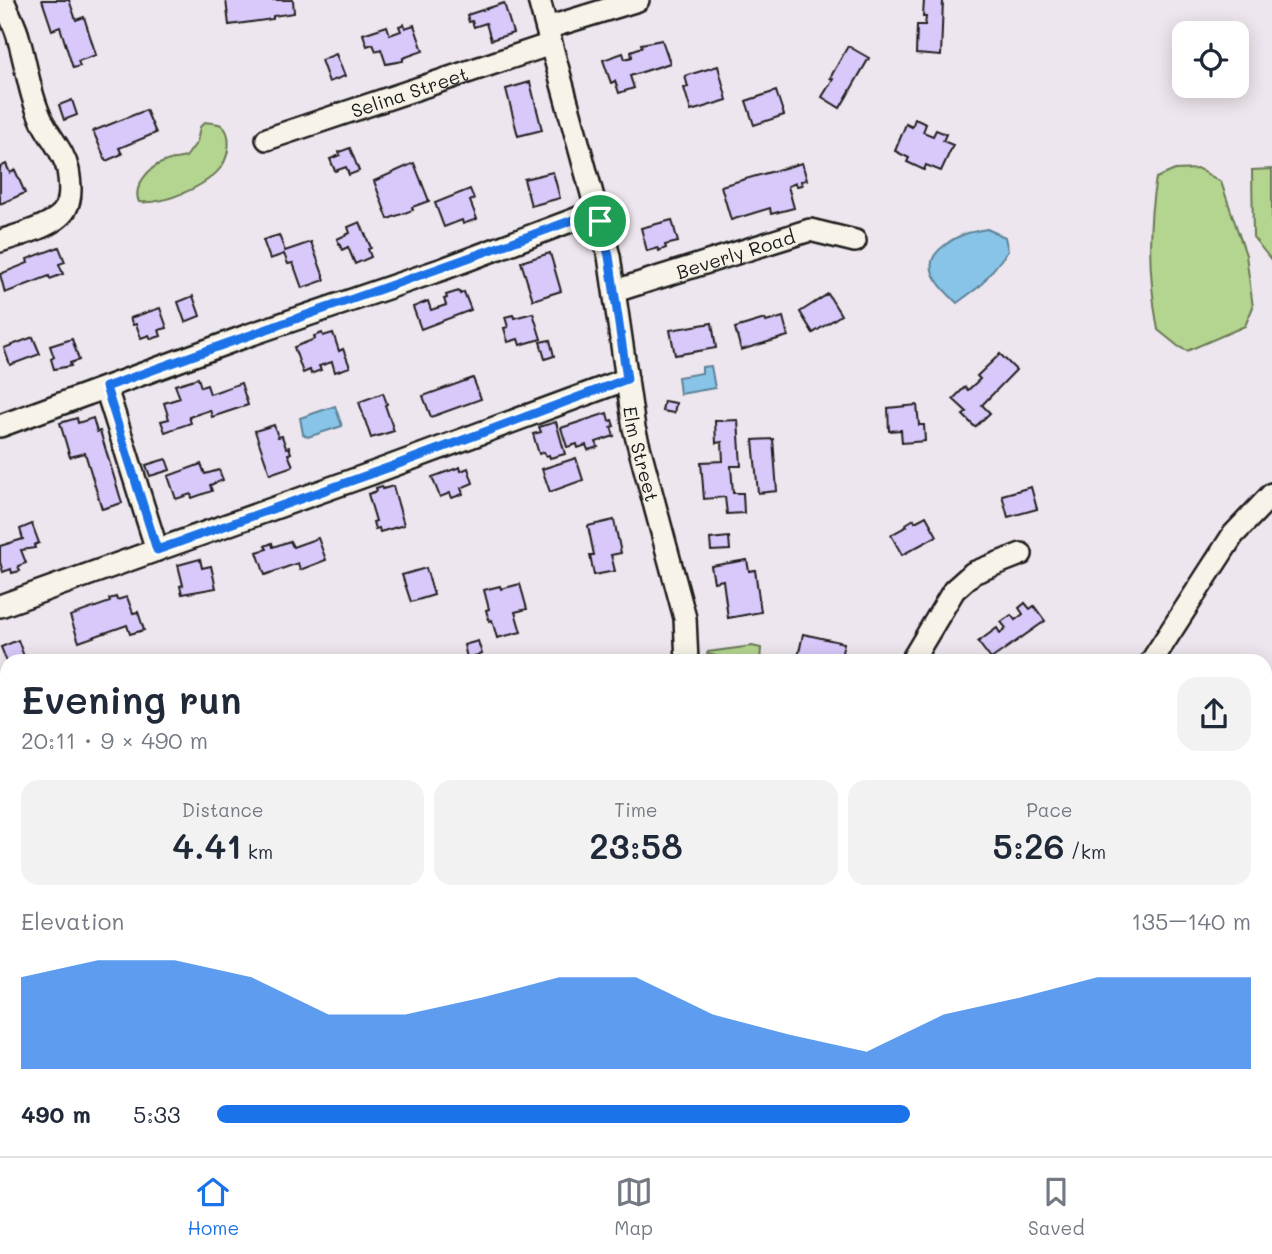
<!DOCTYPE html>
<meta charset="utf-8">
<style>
:root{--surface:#fff;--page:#f2f2f3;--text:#1f2937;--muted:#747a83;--line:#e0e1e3;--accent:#1a73e8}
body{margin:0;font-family:Mali,sans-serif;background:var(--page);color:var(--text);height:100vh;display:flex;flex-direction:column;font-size:26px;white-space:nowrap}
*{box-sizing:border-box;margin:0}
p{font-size:23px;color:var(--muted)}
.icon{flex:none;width:38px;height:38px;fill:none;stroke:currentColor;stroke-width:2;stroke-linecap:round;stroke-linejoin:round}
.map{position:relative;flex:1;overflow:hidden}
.drawer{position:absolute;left:0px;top:654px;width:1272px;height:502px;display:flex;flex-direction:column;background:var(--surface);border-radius:21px 21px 0 0;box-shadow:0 4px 18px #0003}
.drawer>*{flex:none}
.controls{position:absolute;left:1172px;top:21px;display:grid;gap:14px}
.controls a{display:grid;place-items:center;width:77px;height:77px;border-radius:14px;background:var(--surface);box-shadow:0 4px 18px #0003;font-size:35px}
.pin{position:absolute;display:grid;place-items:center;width:60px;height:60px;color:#fff;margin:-30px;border:4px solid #fff;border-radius:50%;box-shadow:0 2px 7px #0007}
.round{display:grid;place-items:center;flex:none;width:74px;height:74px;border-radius:21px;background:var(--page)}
.headline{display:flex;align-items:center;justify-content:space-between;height:119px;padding:0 21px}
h1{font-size:38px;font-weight:600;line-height:52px}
.stats{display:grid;grid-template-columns:repeat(3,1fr);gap:10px;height:119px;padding:7px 21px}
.stats div{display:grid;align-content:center;border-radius:18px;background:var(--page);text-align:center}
.stats b{font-size:35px;font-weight:600}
.stats small{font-size:19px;font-weight:400}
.stats p{font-size:19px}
.chart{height:196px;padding:14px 21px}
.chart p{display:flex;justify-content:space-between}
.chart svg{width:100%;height:126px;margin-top:7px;fill:var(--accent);opacity:.7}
ul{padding:0 21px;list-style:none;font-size:23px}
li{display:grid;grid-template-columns:112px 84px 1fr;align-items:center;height:52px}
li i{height:18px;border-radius:9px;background:var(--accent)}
.menu{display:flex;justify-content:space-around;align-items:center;height:98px;border-top:2px solid var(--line);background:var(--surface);font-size:19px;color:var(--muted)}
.menu a{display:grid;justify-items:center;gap:4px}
.menu .current{color:var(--accent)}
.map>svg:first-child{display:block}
.green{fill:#b4d58f;stroke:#687856;stroke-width:2}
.water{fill:#87c4e7;stroke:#5c8196;stroke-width:2}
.building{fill:#d9c9fb;stroke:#1c1c1c;stroke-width:2}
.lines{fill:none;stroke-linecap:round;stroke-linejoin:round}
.street-casing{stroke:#1c1c1c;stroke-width:26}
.street{stroke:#f7f3e8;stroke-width:21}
.route-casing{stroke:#fff;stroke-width:14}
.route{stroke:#1a73e8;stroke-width:9}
.labels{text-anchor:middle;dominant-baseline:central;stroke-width:5;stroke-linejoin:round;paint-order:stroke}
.street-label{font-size:19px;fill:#1c1c1c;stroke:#f7f3e8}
</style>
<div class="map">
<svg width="1272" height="1156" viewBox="0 0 1272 1156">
<rect width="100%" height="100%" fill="#eee6ee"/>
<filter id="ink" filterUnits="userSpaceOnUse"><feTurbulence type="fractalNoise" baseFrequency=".0143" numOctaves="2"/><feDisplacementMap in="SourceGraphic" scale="14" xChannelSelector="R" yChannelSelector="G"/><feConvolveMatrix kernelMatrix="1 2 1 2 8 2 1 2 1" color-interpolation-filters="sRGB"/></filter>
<g filter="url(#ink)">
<!-- green -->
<g class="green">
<path d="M205,122C209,123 217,123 221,125C233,133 229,155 222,166C208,186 163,205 139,202C132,187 149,167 164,162C170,159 179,159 186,157L197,142L200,127Z"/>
<path d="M1199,169L1221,182L1246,255L1253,307L1245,326L1187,351L1179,347L1158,330C1149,280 1147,228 1156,178L1175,170Z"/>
<path d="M1272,169V261L1253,237L1252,170Z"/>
<path d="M752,646L761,648L760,661H739L707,654L708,652Z"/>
</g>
<!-- water -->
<g class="water">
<path d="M987,229L1005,237L1008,251L980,286L957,303C938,284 917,265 945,245C959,234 970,232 987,229Z"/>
<path d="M711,366L715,388L680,394L678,377L702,373V367Z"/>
<path d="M335,406L342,426L308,437L303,434L300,418Z"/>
</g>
<!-- building -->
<g class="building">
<path d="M42,0H69L76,20L84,17L96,55L78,61L80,66L73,68L60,27L52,30Z"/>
<path d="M226,0H293L294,13L273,16V19L229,25Z"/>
<path d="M924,0H943L941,56L916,54L917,25H925L926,17H923Z"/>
<path d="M504,3L513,33L491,40L486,23L474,27L472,21L469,22L467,15Z"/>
<path d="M404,24L405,28L414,25L423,51L403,58V61L386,64L381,49L376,51L373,44L367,46L363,34L387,26L390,35L401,31L399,26Z"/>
<path d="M662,40L670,63L630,76L634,88L619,93L615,81L611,83L603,60L623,53L625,59L632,57L631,51L642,47L641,44Z"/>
<path d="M848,46L869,58L840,108L822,97L833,79L830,78Z"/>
<path d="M336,54L345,76L329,82L321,60Z"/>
<path d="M718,66L727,100L691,111L684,88L688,87L685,76Z"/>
<path d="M530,82L542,130L518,136L506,89Z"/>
<path d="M776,91L784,115L754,125L746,101Z"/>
<path d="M72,100L77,115L64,120L59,105Z"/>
<path d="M146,110L156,133L119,148L122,154L106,161L93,131Z"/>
<path d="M915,119L926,124L923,132L933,136L936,130L946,134L943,141L953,145L941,171L926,165L924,170L907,162L909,158L895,151L906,124L912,127Z"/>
<path d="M350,148L359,171L349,175L346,167L335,171L330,159L340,155L339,152Z"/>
<path d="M414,163L429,201L412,207L413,210L388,219L374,181Z"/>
<path d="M802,163L807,180L801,181L802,185L797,186L796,183L788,186L794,208L771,214L770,208L731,220L721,186Z"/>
<path d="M6,164L10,173L15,170L25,193L0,204V167Z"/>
<path d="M553,172L560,198L531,206L524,179Z"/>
<path d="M470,189L474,199L470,201L477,219L463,224L462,220L444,227L435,203Z"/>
<path d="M672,220L678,242L665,245L666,248L659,251L658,248L647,251L641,228Z"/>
<path d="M360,222L371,248L368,249L371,257L355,264L348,247L342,250L337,239L350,233L348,227Z"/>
<path d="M279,235L285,251L311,242L325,280L302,288L293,263L288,264L284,254L270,259L263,240Z"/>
<path d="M59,247L65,262L59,264L63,274L50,279L49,276L5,293L0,274L28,263L27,259Z"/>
<path d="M550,253L561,291L533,300L521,262Z"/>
<path d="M459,291L460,294L464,292L471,310L421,329L413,307L428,301L431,310L446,305L444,299L447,298L446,295Z"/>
<path d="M828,294L841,315L813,333L800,312Z"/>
<path d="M193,296L200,316L185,322L178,302Z"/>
<path d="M160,308L167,328L159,330L161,336L151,339L149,335L141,338L136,324L133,325L130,318Z"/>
<path d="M533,313L541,339L520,345L518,339L508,342L504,328L508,327L505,317L513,315L514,318Z"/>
<path d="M783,317L788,336L741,350L735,328L765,319L766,322Z"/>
<path d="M712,323L716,348L675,355L670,330Z"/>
<path d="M322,333L323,336L333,333L339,351L343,349L350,367L335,372L332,362L319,366L321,370L311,374L310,370L303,373L294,347L315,339L314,336Z"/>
<path d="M33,337L40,354L10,365L4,348Z"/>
<path d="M72,339L79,360L70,363L71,366L54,369L51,359L54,357L50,346Z"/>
<path d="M550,340L554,356L545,359L540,342Z"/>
<path d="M1000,354L1016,370L982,405L990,413L975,427L963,415L967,412L953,399L965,387L968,390L980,379L977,376Z"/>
<path d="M198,378L201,387L207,385L210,394L241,383L248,405L212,417L210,410L189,417L191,423L165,432L161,421L169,419L164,403L180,398L175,385Z"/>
<path d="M473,378L481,399L431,417L423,396Z"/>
<path d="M383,393L387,404L385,405L394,431L371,438L359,402Z"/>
<path d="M664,401L676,403L674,413L662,411Z"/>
<path d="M917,405L919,425H924L925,441L902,443L901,430L889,431L888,408Z"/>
<path d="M607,413L609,421L612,420L614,426L611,427L614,436L596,442L598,447L588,450L586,445L578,448L577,444L567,447L561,428Z"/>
<path d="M77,418L78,423L93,418L97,432L100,431L122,503L102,509L85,453L70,457L60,423Z"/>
<path d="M738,420L741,466H731L733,493H743L744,513L727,514L725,497L704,499L701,462L723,461L722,442L716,443L715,421Z"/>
<path d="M556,422L565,454L550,458L549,455L546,456L544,452L539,454L533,434L541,432L539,427Z"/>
<path d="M274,425L278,437L282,436L286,448L289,447L291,453L288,454L293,466L270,474L255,431Z"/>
<path d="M773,439L777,491L758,493L753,440Z"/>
<path d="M576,458L583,480L550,492L542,469Z"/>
<path d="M166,459L170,470L150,476L146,465Z"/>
<path d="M201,464L205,474L219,470L223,480L210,485L212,491L192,498L191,494L176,499L168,476Z"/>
<path d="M460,467L461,471L468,468L473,483L461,488L463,494L452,498L450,493L440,497L432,477Z"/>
<path d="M382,486L383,489L393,486L404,525L380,532L379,528L375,529L373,522L376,521L368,494L377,491L376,488Z"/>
<path d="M1031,487L1037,509L1008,517L1002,495Z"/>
<path d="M926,516L937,536L902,555L891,535L907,526L906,524L914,519L915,522Z"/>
<path d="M614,520L621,553L611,555L615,571L594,575L590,555H594L588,526Z"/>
<path d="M32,524L39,543L34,545L35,548L21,550L26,563L18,566L20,571L12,573L11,569L3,572L0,562V546L23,539L20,529Z"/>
<path d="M729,537L730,550L711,551L710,539Z"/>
<path d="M318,538L326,560L300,570L298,563L265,575L257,552L267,549L265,546L272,543L273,547L290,541L293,547Z"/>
<path d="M200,559L202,568L211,566L216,588L182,594L180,586L183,585L178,565Z"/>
<path d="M747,560L749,571L755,570L761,612L728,618L723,580L714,582L711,566Z"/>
<path d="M426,568L434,595L411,602L402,575Z"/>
<path d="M520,584L527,609L515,612L521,632L497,638L492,620L489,621L486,610L489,609L484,590L500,586L501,589Z"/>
<path d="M116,597L117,600L127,597L133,613L138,612L144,630L130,634L127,625L79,642L70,616L110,602L109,599Z"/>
<path d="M1025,603L1030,609L1034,606L1045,621L991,659L978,642L997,628L1000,633L1006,628L1001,622L1011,615L1015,620L1023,614L1019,608Z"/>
<path d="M803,634L844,643L840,662H797Z"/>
<path d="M18,640L26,662H7L1,647Z"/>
<path d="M478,641L482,654L467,658L464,645Z"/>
<path d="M329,1150H344L348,1153L345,1156H323Z"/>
<path d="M779,1150H954L958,1156H783Z"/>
<path d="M967,1150H1025L1015,1156H970Z"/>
</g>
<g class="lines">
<defs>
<g id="street">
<path id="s1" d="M539,0L609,256L634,428L685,618L687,662"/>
<path d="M547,28L638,0"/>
<path id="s2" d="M267,139L551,44"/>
<path d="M0,241C18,235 57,226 66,208C72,197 70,182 68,170C64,152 51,139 43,123C30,97 27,68 19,40C16,26 8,13 3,0"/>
<path id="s3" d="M615,291L810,230L855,241"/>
<path d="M106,388L157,550"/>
<path d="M0,426L249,335L443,269L597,211"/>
<path d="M0,606L370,474L627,379"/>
<path d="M911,662L954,590L973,573L1021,554"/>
<path d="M1151,662L1233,535L1272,494"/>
<path d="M409,1156L413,1150"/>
</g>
</defs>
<!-- street casing -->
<use href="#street" class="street-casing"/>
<!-- street -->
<use href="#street" class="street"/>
</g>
</g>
<g class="lines" filter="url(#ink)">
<defs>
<path id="route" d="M597,211L609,256L627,379L393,466L157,550L106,387C269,327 434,272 597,211Z"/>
</defs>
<!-- route casing -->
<use href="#route" class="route-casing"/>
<!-- route -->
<use href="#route" class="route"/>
</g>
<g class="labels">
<!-- street labels -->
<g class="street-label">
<text stroke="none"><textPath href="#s2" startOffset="150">Selina Street</textPath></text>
<text stroke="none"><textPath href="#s3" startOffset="126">Beverly Road</textPath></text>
<text stroke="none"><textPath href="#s1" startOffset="466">Elm Street</textPath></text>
</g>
</g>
</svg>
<div class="controls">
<a><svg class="icon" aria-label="locate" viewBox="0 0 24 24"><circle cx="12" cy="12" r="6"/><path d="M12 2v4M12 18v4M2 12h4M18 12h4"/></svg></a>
</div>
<div class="pin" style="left:600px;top:221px;background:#1e9e55"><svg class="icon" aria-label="arrive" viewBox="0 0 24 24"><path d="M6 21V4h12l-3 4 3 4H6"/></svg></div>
<section class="drawer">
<div class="headline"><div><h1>Evening run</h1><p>20:11 · 9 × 490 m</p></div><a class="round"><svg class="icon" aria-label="share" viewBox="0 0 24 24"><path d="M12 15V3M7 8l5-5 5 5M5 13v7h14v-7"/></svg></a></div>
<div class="stats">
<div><p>Distance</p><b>4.41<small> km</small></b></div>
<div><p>Time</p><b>23:58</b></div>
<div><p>Pace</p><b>5:26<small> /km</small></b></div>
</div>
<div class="chart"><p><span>Elevation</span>135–140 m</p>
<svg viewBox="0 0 160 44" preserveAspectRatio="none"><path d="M0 44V12L10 6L20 6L30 12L40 25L50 25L60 19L70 12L80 12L90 25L100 32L110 38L120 25L130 19L140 12L150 12L160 12V44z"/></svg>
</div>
<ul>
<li><b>490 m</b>5:33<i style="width:67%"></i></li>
</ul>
</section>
</div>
<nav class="menu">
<a class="current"><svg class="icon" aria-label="home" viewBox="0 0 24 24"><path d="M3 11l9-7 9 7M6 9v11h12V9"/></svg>Home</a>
<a><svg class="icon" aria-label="map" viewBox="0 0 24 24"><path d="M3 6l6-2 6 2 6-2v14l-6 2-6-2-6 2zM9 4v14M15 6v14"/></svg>Map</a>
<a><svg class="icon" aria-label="saved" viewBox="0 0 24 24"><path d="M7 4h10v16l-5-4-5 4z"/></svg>Saved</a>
</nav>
